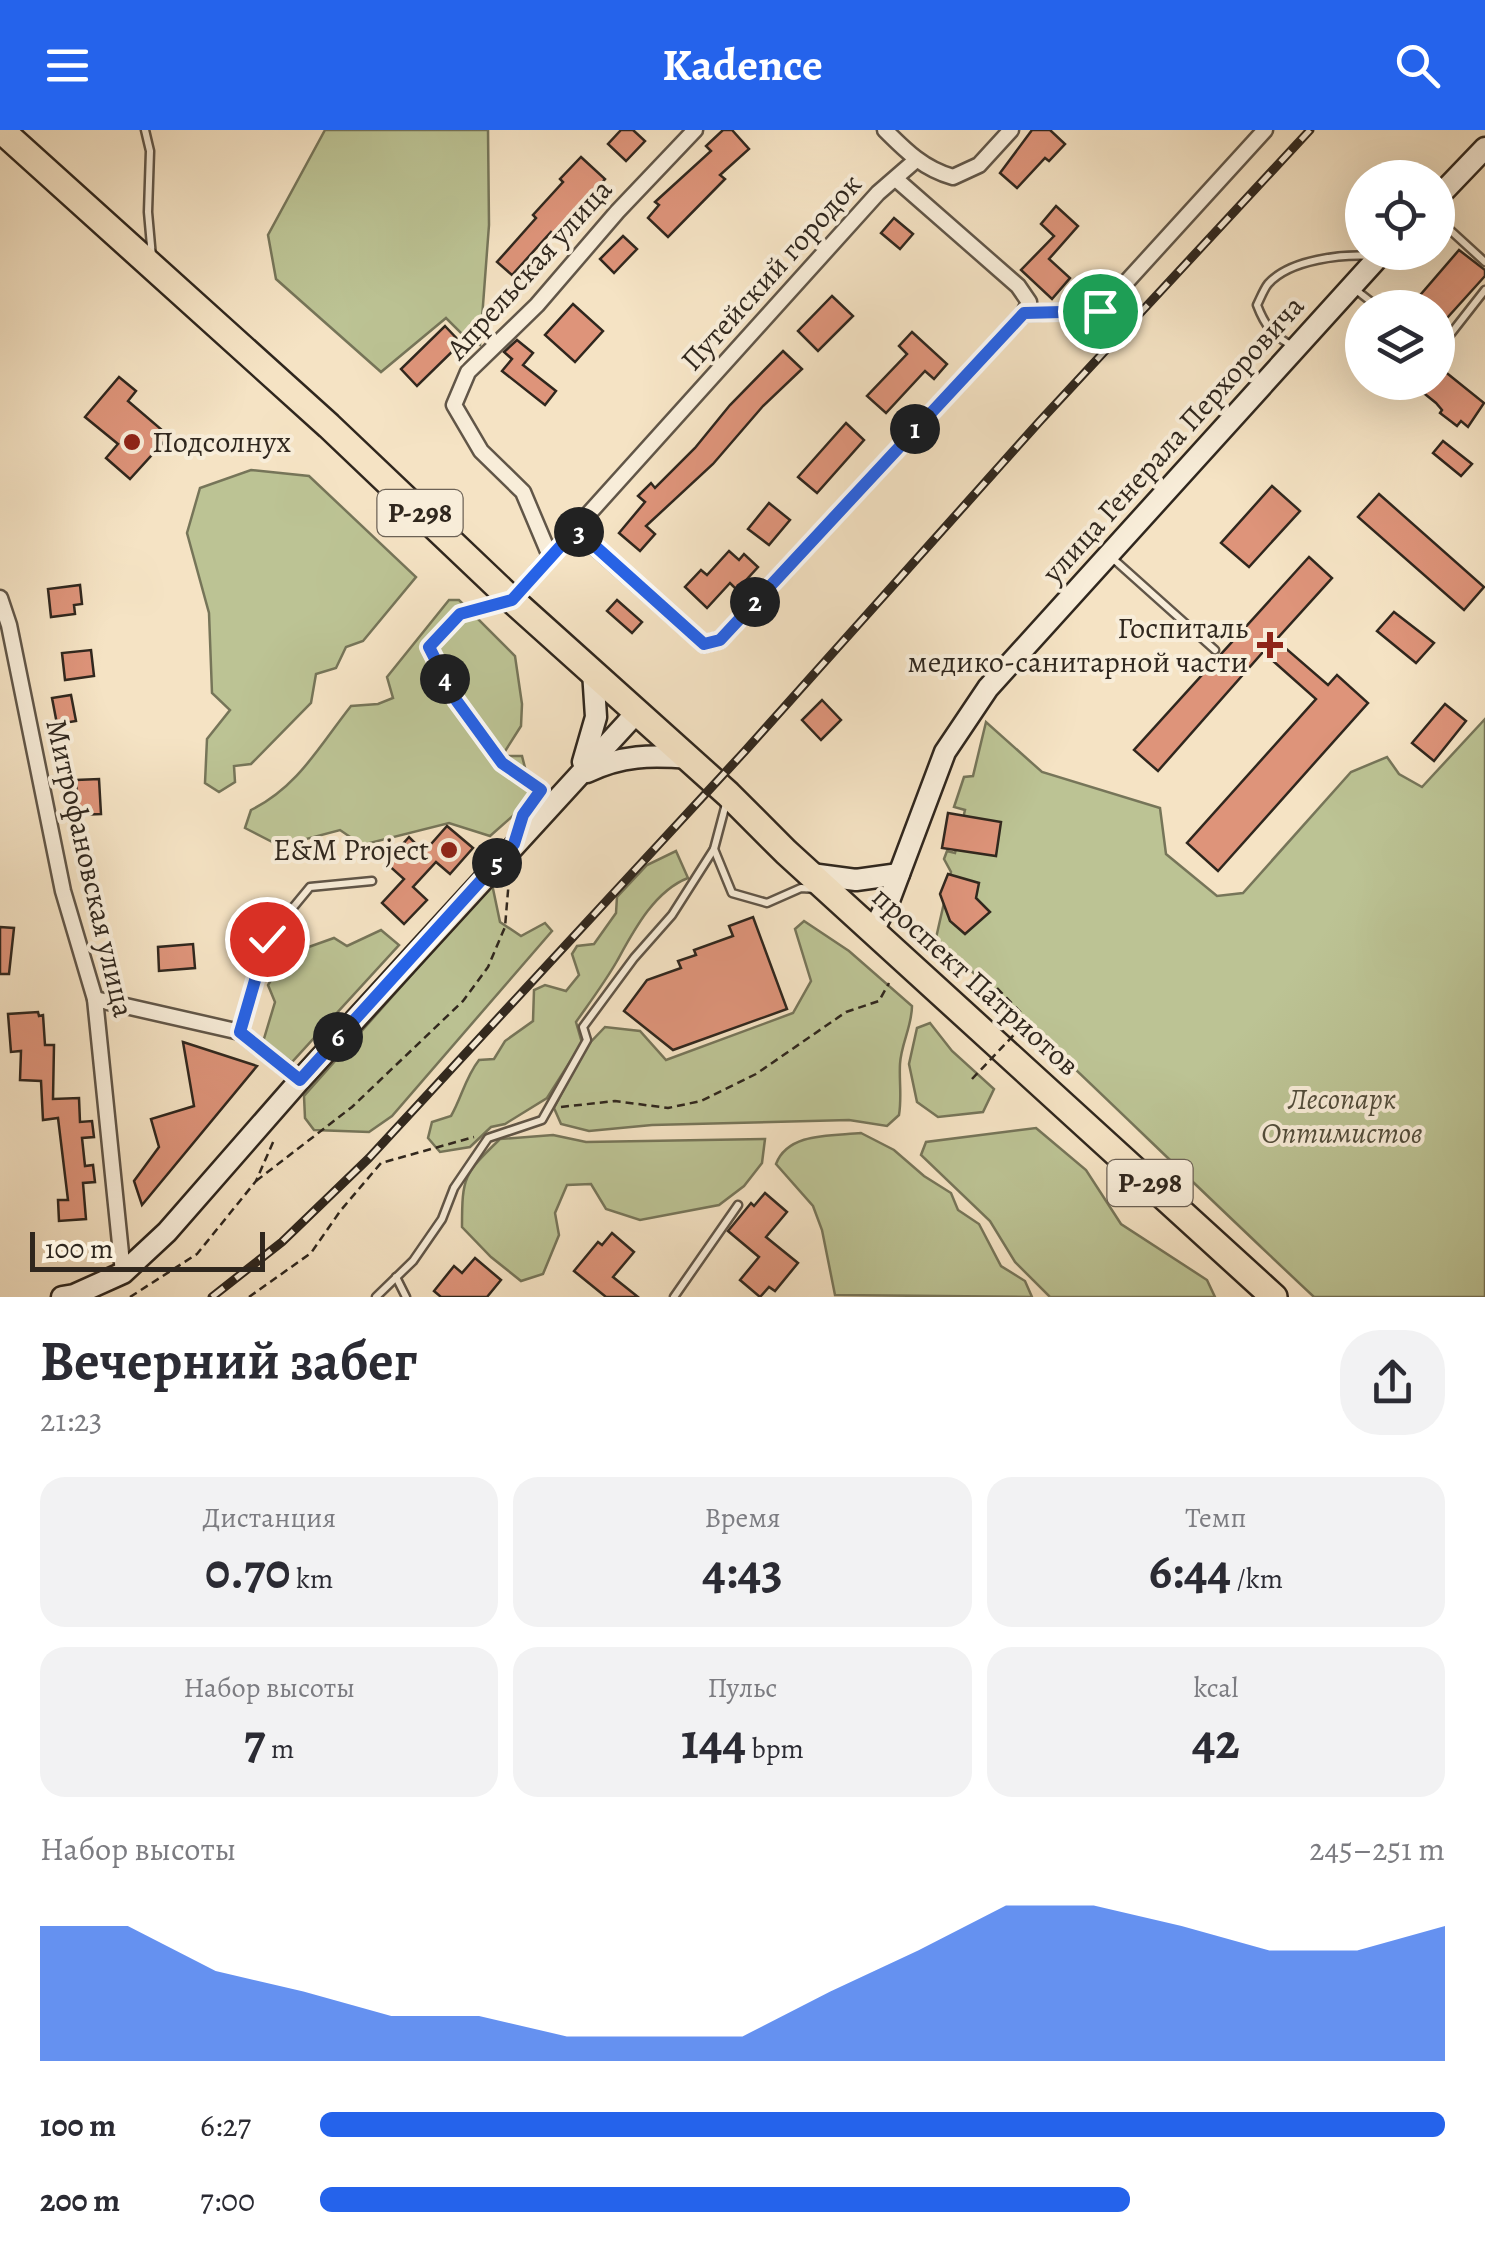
<!DOCTYPE html>
<html lang="ru">
<meta charset="utf-8">
<style>
:root{--surface:#fff;--page:#f2f2f3;--text:#2b2b33;--muted:#7c7c81;--accent:#2563eb}
body{margin:0;font-family:Alegreya,serif;background:var(--page);color:var(--text);height:100vh;display:flex;flex-direction:column;font-size:38px;white-space:nowrap}
*{box-sizing:border-box;margin:0}
p{font-size:32px;color:var(--muted)}
.icon{flex:none;width:55px;height:55px;fill:none;stroke:currentColor;stroke-width:2;stroke-linecap:round;stroke-linejoin:round}
.map{position:relative;height:1167px;overflow:hidden}
.side{display:flex;flex-direction:column;background:var(--surface);flex:1}
.side>*{flex:none}
.controls{position:absolute;left:1345px;top:30px;display:grid;gap:20px}
.controls a{display:grid;place-items:center;width:110px;height:110px;border-radius:50%;background:var(--surface);box-shadow:0 10px 40px #0002;font-size:50px}
.scale{position:absolute;left:30px;bottom:25px;width:235px;box-sizing:border-box;padding-left:10px;border:5px solid #30271e;border-top:0;font-size:28px;line-height:35px;white-space:nowrap;color:#30271e;-webkit-text-stroke:8px #f8edd9;paint-order:stroke}
.pin{position:absolute;display:grid;place-items:center;width:85px;height:85px;color:#fff;margin:-42px;border:5px solid #fff;border-radius:50%;box-shadow:0 2px 10px #0007}
.km{position:absolute;width:50px;height:50px;margin:-25px;border-radius:50%;background:#222;color:#fff;font-size:28px;line-height:50px;text-align:center}
.round{display:grid;place-items:center;flex:none;width:105px;height:105px;border-radius:40px;background:var(--page)}
.headline{display:flex;align-items:center;justify-content:space-between;height:170px;padding:0 40px}
h1{font-size:55px;font-weight:700;line-height:75px}
.figures{display:grid;grid-template-columns:repeat(3,1fr);gap:15px;height:170px;padding:10px 40px}
.figures div{display:grid;align-content:center;border-radius:25px;background:var(--page);text-align:center}
.figures b{font-size:50px;font-weight:700}
.figures small{font-size:28px;font-weight:400}
.figures p{font-size:28px}
.chart{height:280px;padding:20px 40px}
.chart p{display:flex;justify-content:space-between}
.chart svg{width:100%;height:180px;margin-top:10px;fill:var(--accent);opacity:.7}
ul{padding:0 40px;list-style:none;font-size:32px}
li{display:grid;grid-template-columns:160px 120px 1fr;align-items:center;height:75px}
li i{height:25px;border-radius:12px;background:var(--accent)}
header{display:flex;justify-content:space-between;align-items:center;height:130px;padding:0 40px;background:var(--accent);color:#fff;font-size:45px;font-weight:700}
.map>svg:first-child{display:block}
.green{fill:#bcc394;stroke:#767559;stroke-width:2.5}
.building{fill:#de947a;stroke:#30271e;stroke-width:2.5}
.lines{fill:none;stroke-linecap:round;stroke-linejoin:round}
.lane-casing{stroke:#615648;stroke-width:11}
.street-casing{stroke:#615648;stroke-width:19}
.secondary-casing{stroke:#30271e;stroke-width:25}
.highway-casing{stroke:#30271e;stroke-width:30}
.path{stroke:#30271e;stroke-width:2.5;stroke-dasharray:8 5;stroke-linecap:butt}
.lane{stroke:#f8edd9;stroke-width:6}
.street{stroke:#f8edd9;stroke-width:14}
.secondary{stroke:#f8edd9;stroke-width:20}
.highway{stroke:#f5e3c4;stroke-width:25}
.rail-casing{stroke:#30271e;stroke-width:9}
.rail{stroke:#f8edd9;stroke-width:5;stroke-dasharray:15;stroke-linecap:butt}
.path-bridge{stroke:#30271e;stroke-width:2.5;stroke-dasharray:8 5;stroke-linecap:butt}
.route-casing{stroke:#fff;stroke-width:20}
.route{stroke:#2563eb;stroke-width:12}
.poi-dot{fill:#8f2418;stroke:#f8edd9;stroke-width:4}
.labels{text-anchor:middle;dominant-baseline:central;stroke-width:8;stroke-linejoin:round;paint-order:stroke}
.shield{fill:#f8edd9;stroke:#6c6256;stroke-width:2.5}
.shield-label{font-size:28px;font-weight:bold;fill:#30271e}
.street-label{font-size:30px;fill:#30271e;stroke:#f8edd9}
.poi-label{font-size:30px;fill:#30271e;stroke:#f8edd9;text-anchor:end}
.park-label{font-size:30px;font-style:italic;fill:#534e3c;stroke:#f8edd9}
</style>
<header><svg class="icon" aria-label="menu" viewBox="0 0 24 24"><path d="M4 6h16M4 12h16M4 18h16"/></svg>Kadence<svg class="icon" aria-label="search" viewBox="0 0 24 24"><circle cx="10" cy="10" r="6"/><path d="M15 15l6 6"/></svg></header>
<div class="map">
<svg width="1485" height="1167" viewBox="0 0 1485 1167">
<rect width="100%" height="100%" fill="#f5e3c4"/>
<filter id="stains"><feTurbulence type="fractalNoise" baseFrequency=".002" numOctaves="4"/><feColorMatrix values="0 0 0 0 .2 0 0 0 0 .09 0 0 0 0 .02 0 0 0 .5 -.17"/></filter>
<radialGradient id="worn" r=".72"><stop offset=".6" stop-color="#630" stop-opacity="0"/><stop offset="1" stop-color="#630" stop-opacity=".3"/></radialGradient>
<!-- green -->
<g class="green">
<path d="M325,0H488L489,95L480,215L470,212L446,188L381,242L276,149L268,105Z"/>
<path d="M251,340L309,346L416,447L363,511L346,517L336,538L316,544L311,573L251,634L234,636L235,652L219,662L205,653L207,609L230,580L212,563L209,483L187,403L200,358Z"/>
<path d="M449,470H459L515,526L522,574L521,596L502,626H522L531,661L523,677L490,706L449,693L362,715L340,700L280,716L245,698L251,680C298,657 320,615 351,576L378,574L393,568L387,547Z"/>
<path d="M1485,589V1167H1314C1187,1048 1064,926 936,808L951,742L944,729L947,721L955,723L965,680L954,677L964,647L973,646L986,592L1042,642L1160,678L1166,724L1217,766L1243,763L1351,642L1387,627L1399,644L1422,657Z"/>
<path d="M676,721L688,748C654,761 633,802 617,831C605,852 590,872 576,892L582,913L547,968L505,994L491,997L470,1017L440,1022L428,1008L432,992L451,986C462,967 465,948 479,930L494,929L505,911L533,891L534,860L545,855L566,861L579,845L572,824L577,816L594,814L616,783L617,767L647,735Z"/>
<path d="M492,754L500,792L521,806L545,793L552,801L392,986L369,1002L314,1000L305,988L304,966Z"/>
<path d="M804,791L849,821L912,876C912,896 901,914 900,934C899,951 902,967 899,985L887,996L849,990L652,995L589,1001L561,994L554,978L585,918L605,897L640,901L666,930L793,883L811,851L795,799Z"/>
<path d="M381,800L399,815L292,932L263,912L275,872L268,855L286,825L334,808L347,816Z"/>
<path d="M930,893L952,921L994,959L983,982L938,987L917,972L909,934L917,898Z"/>
<path d="M1036,998L1086,1040L1121,1094L1207,1150L1215,1167H1050L1015,1132L990,1091L921,1025L926,1012Z"/>
<path d="M861,1003L894,1020L924,1046L951,1063L958,1080L979,1094L1001,1136L1025,1151L1032,1167L835,1165L822,1100L813,1076L776,1034C788,1002 832,1006 861,1003Z"/>
<path d="M553,1005L586,1012L765,1009L762,1033L744,1056L719,1075L640,1090L606,1079L591,1054L567,1055L555,1083L559,1105L543,1144L521,1151L491,1127L462,1097C462,1046 464,1044 500,1009Z"/>
</g>
<!-- building -->
<g class="building">
<path d="M621,0H633L645,11L626,31L608,14Z"/>
<path d="M723,0H732L749,19L720,45L725,49L668,107L648,88L659,75L655,72L711,21L706,16Z"/>
<path d="M1032,0H1050L1065,14L1049,31L1045,28L1017,58L1000,43Z"/>
<path d="M581,27L605,49L556,106L551,102L512,145L497,132L536,88L533,85L563,52L560,49Z"/>
<path d="M1056,76L1078,96L1049,129L1070,148L1052,169L1021,140L1054,106L1041,94Z"/>
<path d="M894,88L913,104L900,119L881,103Z"/>
<path d="M623,106L637,119L614,143L600,129Z"/>
<path d="M1459,120L1485,140V146L1438,198V178H1409Z"/>
<path d="M832,166L853,186L818,221L798,201Z"/>
<path d="M573,174L603,201L575,232L545,205Z"/>
<path d="M445,196L461,213L417,256L401,239Z"/>
<path d="M912,202L947,234L934,249L925,241L886,283L867,266L907,224L899,216Z"/>
<path d="M517,210L533,223L523,235L556,261L545,275L502,241L512,229L504,222Z"/>
<path d="M783,221L802,239L763,276L713,334L646,396L655,404L640,421L619,403L645,372L638,366L651,353L655,358L695,318L730,275Z"/>
<path d="M1438,236L1484,273L1468,297L1461,291L1457,296L1440,283L1442,280L1436,273L1410,252H1438Z"/>
<path d="M119,247L136,261L128,271L169,306L130,349L106,328L118,314L85,287Z"/>
<path d="M846,293L864,310L817,363L798,347Z"/>
<path d="M1443,311L1472,334L1461,346L1433,323Z"/>
<path d="M1272,356L1300,381L1249,437L1221,413Z"/>
<path d="M1379,364L1484,457L1464,480L1358,387Z"/>
<path d="M769,373L790,390L769,415L748,399Z"/>
<path d="M729,421L739,430L744,424L758,437L737,460L730,453L707,478L685,457L701,440L707,445Z"/>
<path d="M1309,427L1332,448L1276,510L1328,555L1337,545L1368,573L1218,741L1187,713L1316,569L1263,522L1158,641L1134,620Z"/>
<path d="M80,455L82,474L74,475L75,484L51,487L48,459Z"/>
<path d="M617,470L642,492L632,503L607,481Z"/>
<path d="M1394,482L1434,513L1416,533L1377,501Z"/>
<path d="M91,520L94,546L65,550L62,523Z"/>
<path d="M71,565L76,591L57,594L52,568Z"/>
<path d="M822,570L841,590L821,610L802,590Z"/>
<path d="M1445,574L1466,591L1434,631L1412,613Z"/>
<path d="M99,649L101,684L78,685L76,650Z"/>
<path d="M948,683L1001,692L996,726L942,718Z"/>
<path d="M447,696L473,718L450,744L436,732L413,757L427,770L404,794L382,773L404,749L386,733L409,707L424,722Z"/>
<path d="M948,744L979,753L976,768L990,782L965,804L950,791L940,764Z"/>
<path d="M753,787L787,879L673,920L624,881L647,850L681,838L678,831L696,825L694,820L733,806L729,796Z"/>
<path d="M0,797L14,798L9,844H0Z"/>
<path d="M193,814L195,838L159,841L158,817Z"/>
<path d="M38,882L39,886L43,885L45,915H54L53,969L79,968L80,992L92,991L94,1007L82,1008L85,1036L93,1035L95,1052L83,1053L86,1089L59,1091L58,1070H68L58,988L43,990L41,951L20,950L21,921L11,922L8,884Z"/>
<path d="M183,912L257,936L142,1075L134,1051L159,1017L151,989L194,976Z"/>
<path d="M765,1063L787,1082L766,1107L798,1133L775,1161L769,1157L760,1167L740,1150L759,1127L728,1101L751,1073L754,1076Z"/>
<path d="M612,1103L634,1122L613,1147L638,1167H606L574,1141L598,1112L602,1115Z"/>
<path d="M475,1128L501,1150L487,1167H441L434,1161L454,1136L462,1143Z"/>
</g>
<g class="lines">
<defs>
<g id="lane">
<path d="M145,0L150,21L148,82L152,127"/>
<path d="M1438,89L1485,132"/>
<path d="M1356,160L1379,178"/>
<path d="M1293,216C1273,206 1265,196 1257,175C1260,169 1264,159 1268,154C1290,129 1343,124 1373,126"/>
<path d="M1438,220L1485,160"/>
<path d="M1110,426L1215,520"/>
<path d="M727,670L714,719L732,763L767,773L801,758L816,759"/>
<path d="M241,901L267,809L310,757L372,751"/>
<path d="M396,1147L406,1167"/>
<path d="M376,1167L413,1131L442,1089L454,1058L488,1008L542,990L587,910L583,897L634,828L672,785L714,719"/>
<path d="M674,1167L738,1075"/>
</g>
<g id="street">
<path d="M885,0C906,21 924,39 953,47L979,35L1011,0"/>
<path d="M1024,183L1100,181L1265,0"/>
<path d="M575,399L878,63L916,30"/>
<path d="M550,426L523,362L481,321L454,275L468,242L537,175L617,82L695,0"/>
<path d="M0,468L9,495L63,761L95,869L123,1143"/>
<path d="M512,470L575,399L704,514L720,510L1024,183L1029,172L1018,156L897,50"/>
<path d="M95,869L240,902L300,950"/>
</g>
<g id="secondary">
<path d="M1438,67L1485,18"/>
<path d="M583,632L596,587L593,541"/>
<path d="M587,642C622,625 651,625 689,628"/>
<path d="M811,744L856,750L899,744"/>
<path d="M873,801L890,768L945,622L988,558L1383,122"/>
<path d="M62,1167L74,1165L123,1143L167,1102L300,950L638,581"/>
</g>
<path id="highway" d="M1,0L329,296L512,470L728,664L786,722L1274,1167"/>
</defs>
<!-- lane casing -->
<use href="#lane" class="lane-casing"/>
<!-- street casing -->
<use href="#street" class="street-casing"/>
<!-- secondary casing -->
<use href="#secondary" class="secondary-casing"/>
<!-- highway casing -->
<use href="#highway" class="highway-casing"/>
<!-- path -->
<g class="path">
<path d="M486,476L460,484L429,517L455,570L501,633L540,659"/>
<path d="M997,858L1028,890"/>
<path d="M561,977L615,971L668,978L701,971L756,944L846,882L879,871L889,853"/>
<path d="M256,1051L352,977L463,871L488,837L505,797L509,749"/>
<path d="M130,1167L197,1124L256,1051L274,1010"/>
<path d="M249,1167L311,1123L341,1080L381,1033L474,1007"/>
</g>
<!-- lane -->
<use href="#lane" class="lane"/>
<!-- street -->
<use href="#street" class="street"/>
<!-- secondary -->
<use href="#secondary" class="secondary"/>
<!-- highway -->
<use href="#highway" class="highway"/>
<defs>
<path id="rail" d="M212,1167L282,1112L369,1028L745,621L1040,291L1310,0"/>
</defs>
<!-- rail casing -->
<use href="#rail" class="rail-casing"/>
<!-- rail -->
<use href="#rail" class="rail"/>
<!-- path-bridge -->
<path class="path-bridge" d="M972,949L1028,890"/>
</g>
<g class="lines">
<defs>
<path id="route" d="M267,809L240,902L300,950L514,714L523,685L541,660L502,633L456,570L429,517L460,484L512,470L576,399L704,514L720,510L1024,183L1100,181"/>
</defs>
<!-- route casing -->
<use href="#route" class="route-casing"/>
<!-- route -->
<use href="#route" class="route"/>
</g>
<!-- markers -->
<g class="poi-dot">
<circle cx="132" cy="312" r="10"/>
<path d="M1265 500h10v10h10v10h-10v10h-10v-10h-10v-10h10z"/>
<circle cx="449" cy="720" r="10"/>
</g>
<g class="labels">
<!-- shield labels -->
<g class="shield">
<rect x="377.5" y="360" width="85" height="46" rx="8"/>
<rect x="1107.5" y="1030" width="85" height="46" rx="8"/>
</g>
<g class="shield-label">
<text x="420" y="383">Р-298</text>
<text x="1150" y="1053">Р-298</text>
</g>
<!-- street labels -->
<g class="street-label">
<text transform="translate(529 139) rotate(-48)">Апрельская улица</text>
<text transform="translate(771 142) rotate(-48)">Путейский городок</text>
<text transform="translate(1173 309) rotate(-48)">улица Генерала Перхоровича</text>
<text transform="translate(90 738) rotate(77)">Митрофановская улица</text>
<text transform="translate(976 851) rotate(42)">проспект Патриотов</text>
</g>
<!-- poi labels -->
<g class="poi-label">
<text x="152" y="312" text-anchor="start">Подсолнух</text>
<text x="1248" y="498">Госпиталь<tspan x="1248" dy="34">медико-санитарной части</tspan></text>
<text x="429" y="720">E&amp;M Project</text>
</g>
<!-- park labels -->
<g class="park-label">
<text x="1342" y="969">Лесопарк<tspan x="1342" dy="34">Оптимистов</tspan></text>
</g>
</g>
<rect width="100%" height="100%" filter="url(#stains)"/>
<rect width="100%" height="100%" fill="url(#worn)"/>
</svg>
<div class="controls">
<a><svg class="icon" aria-label="locate" viewBox="0 0 24 24"><circle cx="12" cy="12" r="6"/><path d="M12 2v4M12 18v4M2 12h4M18 12h4"/></svg></a>
<a><svg class="icon" aria-label="layers" viewBox="0 0 24 24"><path d="M12 4l9 5-9 5-9-5zM3 14l9 5 9-5"/></svg></a>
</div>
<div class="scale">100 m</div>
<div class="pin" style="left:1100px;top:181px;background:#1e9e55"><svg class="icon" aria-label="arrive" viewBox="0 0 24 24"><path d="M6 21V4h12l-3 4 3 4H6"/></svg></div>
<div class="pin" style="left:267px;top:809px;background:#d93025"><svg class="icon" aria-label="check" viewBox="0 0 24 24"><path d="M5 12l5 5 9-10"/></svg></div>
<b class="km" style="left:915px;top:299px">1</b>
<b class="km" style="left:755px;top:472px">2</b>
<b class="km" style="left:579px;top:402px">3</b>
<b class="km" style="left:445px;top:549px">4</b>
<b class="km" style="left:497px;top:733px">5</b>
<b class="km" style="left:338px;top:907px">6</b>
</div>
<section class="side">
<div class="headline"><div><h1>Вечерний забег</h1><p>21:23</p></div><a class="round"><svg class="icon" aria-label="share" viewBox="0 0 24 24"><path d="M12 15V3M7 8l5-5 5 5M5 13v7h14v-7"/></svg></a></div>
<div class="figures">
<div><p>Дистанция</p><b>0.70<small> km</small></b></div>
<div><p>Время</p><b>4:43</b></div>
<div><p>Темп</p><b>6:44<small> /km</small></b></div>
</div>
<div class="figures">
<div><p>Набор высоты</p><b>7<small> m</small></b></div>
<div><p>Пульс</p><b>144<small> bpm</small></b></div>
<div><p>kcal</p><b>42</b></div>
</div>
<div class="chart"><p><span>Набор высоты</span>245–251 m</p>
<svg viewBox="0 0 160 44" preserveAspectRatio="none"><path d="M0 44V11L10 11L20 22L30 27L40 33L50 33L60 38L70 38L80 38L90 27L100 17L110 6L120 6L130 11L140 17L150 17L160 11V44z"/></svg>
</div>
<ul>
<li><b>100 m</b>6:27<i style="width:100%"></i></li>
<li><b>200 m</b>7:00<i style="width:72%"></i></li>
</ul>
</section>
